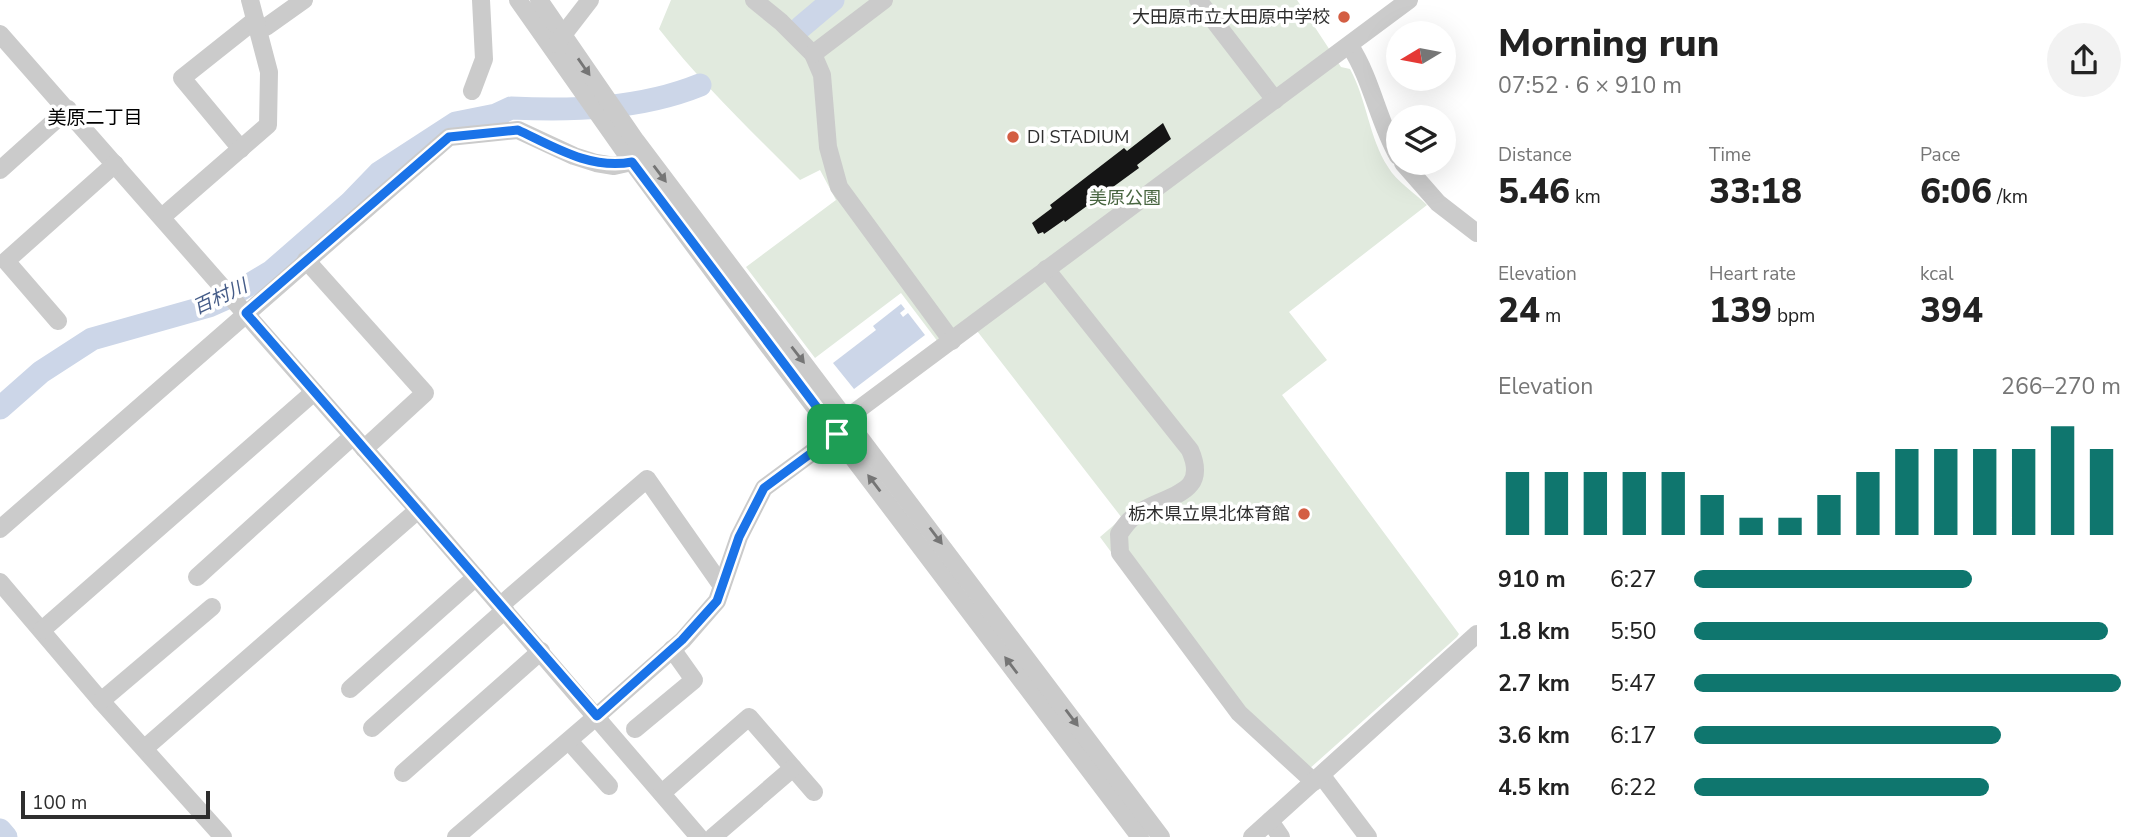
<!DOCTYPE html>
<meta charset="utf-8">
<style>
:root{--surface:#fff;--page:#f2f2f2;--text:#222;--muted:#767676;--accent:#0f766e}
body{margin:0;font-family:"Nunito Sans","Noto Sans JP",sans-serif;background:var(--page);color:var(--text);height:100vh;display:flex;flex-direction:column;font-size:26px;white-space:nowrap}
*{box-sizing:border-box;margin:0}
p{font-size:23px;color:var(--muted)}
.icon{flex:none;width:38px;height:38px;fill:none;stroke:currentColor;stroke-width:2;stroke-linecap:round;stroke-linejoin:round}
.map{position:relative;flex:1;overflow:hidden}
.panel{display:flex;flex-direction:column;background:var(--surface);width:665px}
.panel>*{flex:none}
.needle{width:46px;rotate:260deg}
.buttons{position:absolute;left:1386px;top:21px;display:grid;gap:14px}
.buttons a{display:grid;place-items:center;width:70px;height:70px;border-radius:50%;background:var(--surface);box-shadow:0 7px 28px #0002;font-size:35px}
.scale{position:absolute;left:21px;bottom:18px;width:189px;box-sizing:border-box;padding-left:7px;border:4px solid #2e2e2e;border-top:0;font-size:19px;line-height:24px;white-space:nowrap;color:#2e2e2e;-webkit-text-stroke:5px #fff;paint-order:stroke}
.pin{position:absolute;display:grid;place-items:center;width:60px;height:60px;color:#fff;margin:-30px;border-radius:14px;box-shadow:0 4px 10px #0006}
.round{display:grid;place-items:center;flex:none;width:74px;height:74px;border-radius:37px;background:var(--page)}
.head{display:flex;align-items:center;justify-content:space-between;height:119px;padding:0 21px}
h1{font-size:38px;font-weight:800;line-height:52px}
.figures{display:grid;grid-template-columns:repeat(3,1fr);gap:10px;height:119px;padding:7px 21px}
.figures div{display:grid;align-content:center}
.figures b{font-size:35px;font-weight:800}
.figures small{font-size:19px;font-weight:400}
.figures p{font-size:19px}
.chart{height:196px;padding:14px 21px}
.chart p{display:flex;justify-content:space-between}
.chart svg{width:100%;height:126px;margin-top:7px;stroke:var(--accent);stroke-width:6}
ul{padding:0 21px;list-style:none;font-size:23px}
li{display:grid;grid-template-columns:112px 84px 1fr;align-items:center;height:52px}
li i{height:18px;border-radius:9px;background:var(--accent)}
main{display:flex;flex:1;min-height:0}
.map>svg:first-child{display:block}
.green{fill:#e1eade}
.water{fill:#ccd6e8}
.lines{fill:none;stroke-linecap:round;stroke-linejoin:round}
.river{stroke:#ccd6e8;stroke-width:23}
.building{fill:#151515}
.minor{stroke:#cbcbcb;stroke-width:18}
.oneway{fill:#757575}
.route-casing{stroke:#fff;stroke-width:14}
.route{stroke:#1a73e8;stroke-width:9}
.poi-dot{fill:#d35e43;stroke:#fff;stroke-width:2.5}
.labels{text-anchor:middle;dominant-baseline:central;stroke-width:7;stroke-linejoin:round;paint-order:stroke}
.poi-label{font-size:18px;fill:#2e2e2e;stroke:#fff;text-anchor:end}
.park-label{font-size:18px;fill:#486540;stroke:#fff}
.neighbourhood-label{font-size:19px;fill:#000;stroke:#fff}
.water-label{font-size:19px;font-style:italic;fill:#455c88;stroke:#fff}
</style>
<main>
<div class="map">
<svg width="1477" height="837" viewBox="0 0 1477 837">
<rect width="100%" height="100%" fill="#fff"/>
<!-- green -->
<path class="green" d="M671,0H1297L1341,67L1350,69C1367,100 1369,138 1388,167C1396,181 1415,193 1427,205L1289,312L1327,360L1282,395L1459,634L1457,637L1299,778L1234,718L1100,537L1122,518L967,318L938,342L901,293L815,358L746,267L836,200L820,170L800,180C752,132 701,83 659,29Z"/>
<!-- water -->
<path class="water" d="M901,304L905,309L900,313L903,317L908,313L925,335L854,389L833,363L876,330L873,326Z"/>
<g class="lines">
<!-- river -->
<g class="river">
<path d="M801,27L833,0"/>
<path d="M0,408L41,372L92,339L209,306L227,298L272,271L350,203L379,173L456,123L496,115L511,108C573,111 641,109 700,85"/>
<path d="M0,830L6,837"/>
</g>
</g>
<!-- building -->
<path class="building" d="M1163,123L1171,139L1137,165L1139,168L1065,222L1064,220L1044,234L1043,232L1038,234L1032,223L1052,208L1050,205L1124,148L1127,151Z"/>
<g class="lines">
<!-- minor -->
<g class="minor">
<path d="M518,0L632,162L757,331L1140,837"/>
<path d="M539,0L636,141L1161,837"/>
<path d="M754,0L781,22L813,54L822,75L828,147L839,187L952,341"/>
<path d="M1198,0L1275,100"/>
<path d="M266,27L304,0"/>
<path d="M0,34L418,510L699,837"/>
<path d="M556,44L590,0"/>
<path d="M1350,46C1372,80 1378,121 1398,156"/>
<path d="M813,54L884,0"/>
<path d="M472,91L484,59L481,0"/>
<path d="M241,149L182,78L255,20"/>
<path d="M1403,163L1438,203L1477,233"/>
<path d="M0,170L68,109"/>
<path d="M162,217L268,125L269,72L250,0"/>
<path d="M306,260L425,393L364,449"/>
<path d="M1046,269L1190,450C1209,493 1171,494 1142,511C1131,517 1126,524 1119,534L1120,553L1239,713L1314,782"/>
<path d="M58,321L6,261L115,164"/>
<path d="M0,529L449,137L518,130L574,156L596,163L614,166L632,162"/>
<path d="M197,577L353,436"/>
<path d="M0,582L101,701L223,837"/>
<path d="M501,605L647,479L722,586"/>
<path d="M42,630L314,392"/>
<path d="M350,689L476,577"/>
<path d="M101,701L212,607"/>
<path d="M372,728L505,610"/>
<path d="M635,729L694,680L672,649"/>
<path d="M569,741L609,786"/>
<path d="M145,748L418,510"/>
<path d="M403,773L541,651"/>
<path d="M1322,776L1368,837"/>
<path d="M662,793L749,717L814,792"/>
<path d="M1270,821L1281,837"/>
<path d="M456,837L597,716L683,640L717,601L739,537L764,488L837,434L847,418L1409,0"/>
<path d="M713,837L793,768"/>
<path d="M1252,837L1477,634"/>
</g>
</g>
<!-- one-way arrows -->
<defs><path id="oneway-solid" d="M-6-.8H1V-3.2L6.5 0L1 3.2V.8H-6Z" transform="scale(1.75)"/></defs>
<g class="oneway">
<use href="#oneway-solid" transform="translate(584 67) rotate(55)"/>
<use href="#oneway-solid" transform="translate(660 174) rotate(53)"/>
<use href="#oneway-solid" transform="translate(798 355) rotate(52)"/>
<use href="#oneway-solid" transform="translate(874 483) rotate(-127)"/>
<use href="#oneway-solid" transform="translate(936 536) rotate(53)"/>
<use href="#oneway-solid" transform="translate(1011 665) rotate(-127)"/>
<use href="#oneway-solid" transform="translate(1072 718) rotate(53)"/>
</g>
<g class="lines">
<defs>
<path id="route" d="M518,130C554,147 591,170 632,162L837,434L764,488L739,537L717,601L682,640L597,716L246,313L449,137Z"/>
</defs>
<!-- route casing -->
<use href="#route" class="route-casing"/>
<!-- route -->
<use href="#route" class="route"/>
</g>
<!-- markers -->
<g class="poi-dot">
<circle cx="1344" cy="17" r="7"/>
<circle cx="1013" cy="137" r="7"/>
<circle cx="1304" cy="514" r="7"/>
</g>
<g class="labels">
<!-- poi labels -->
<g class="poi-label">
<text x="1330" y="17">大田原市立大田原中学校</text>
<text x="1027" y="137" text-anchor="start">DI STADIUM</text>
<text x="1290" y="514">栃木県立県北体育館</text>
</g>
<!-- park labels -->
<g class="park-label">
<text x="1125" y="198">美原公園</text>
</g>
<!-- neighbourhood labels -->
<g class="neighbourhood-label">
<text x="95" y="118">美原二丁目</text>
</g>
<!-- water labels -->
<g class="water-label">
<text transform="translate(220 297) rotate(-25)">百村川</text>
</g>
</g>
</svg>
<div class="buttons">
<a><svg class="needle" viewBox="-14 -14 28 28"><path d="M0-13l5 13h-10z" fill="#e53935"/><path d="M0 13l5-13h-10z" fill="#767676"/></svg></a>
<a><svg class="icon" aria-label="layers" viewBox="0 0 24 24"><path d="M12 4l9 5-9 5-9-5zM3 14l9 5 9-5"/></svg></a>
</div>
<div class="scale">100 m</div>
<div class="pin" style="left:837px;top:434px;background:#1e9e55"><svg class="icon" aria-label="arrive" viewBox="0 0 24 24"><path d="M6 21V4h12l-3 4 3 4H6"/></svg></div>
</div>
<section class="panel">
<div class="head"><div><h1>Morning run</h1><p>07:52 · 6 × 910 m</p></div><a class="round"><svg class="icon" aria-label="share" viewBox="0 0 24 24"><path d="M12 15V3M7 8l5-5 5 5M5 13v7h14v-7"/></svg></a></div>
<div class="figures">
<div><p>Distance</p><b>5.46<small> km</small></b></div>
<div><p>Time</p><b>33:18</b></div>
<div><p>Pace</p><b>6:06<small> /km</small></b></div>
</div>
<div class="figures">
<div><p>Elevation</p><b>24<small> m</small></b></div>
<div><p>Heart rate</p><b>139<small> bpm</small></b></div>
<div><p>kcal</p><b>394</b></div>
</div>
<div class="chart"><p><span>Elevation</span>266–270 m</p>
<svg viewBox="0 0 160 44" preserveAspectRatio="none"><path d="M5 44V22M15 44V22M25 44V22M35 44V22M45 44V22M55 44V30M65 44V38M75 44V38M85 44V30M95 44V22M105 44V14M115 44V14M125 44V14M135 44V14M145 44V6M155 44V14"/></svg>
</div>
<ul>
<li><b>910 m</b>6:27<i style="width:65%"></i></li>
<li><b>1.8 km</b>5:50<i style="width:97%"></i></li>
<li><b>2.7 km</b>5:47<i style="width:100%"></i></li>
<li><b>3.6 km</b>6:17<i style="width:72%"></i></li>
<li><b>4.5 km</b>6:22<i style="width:69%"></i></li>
</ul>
</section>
</main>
